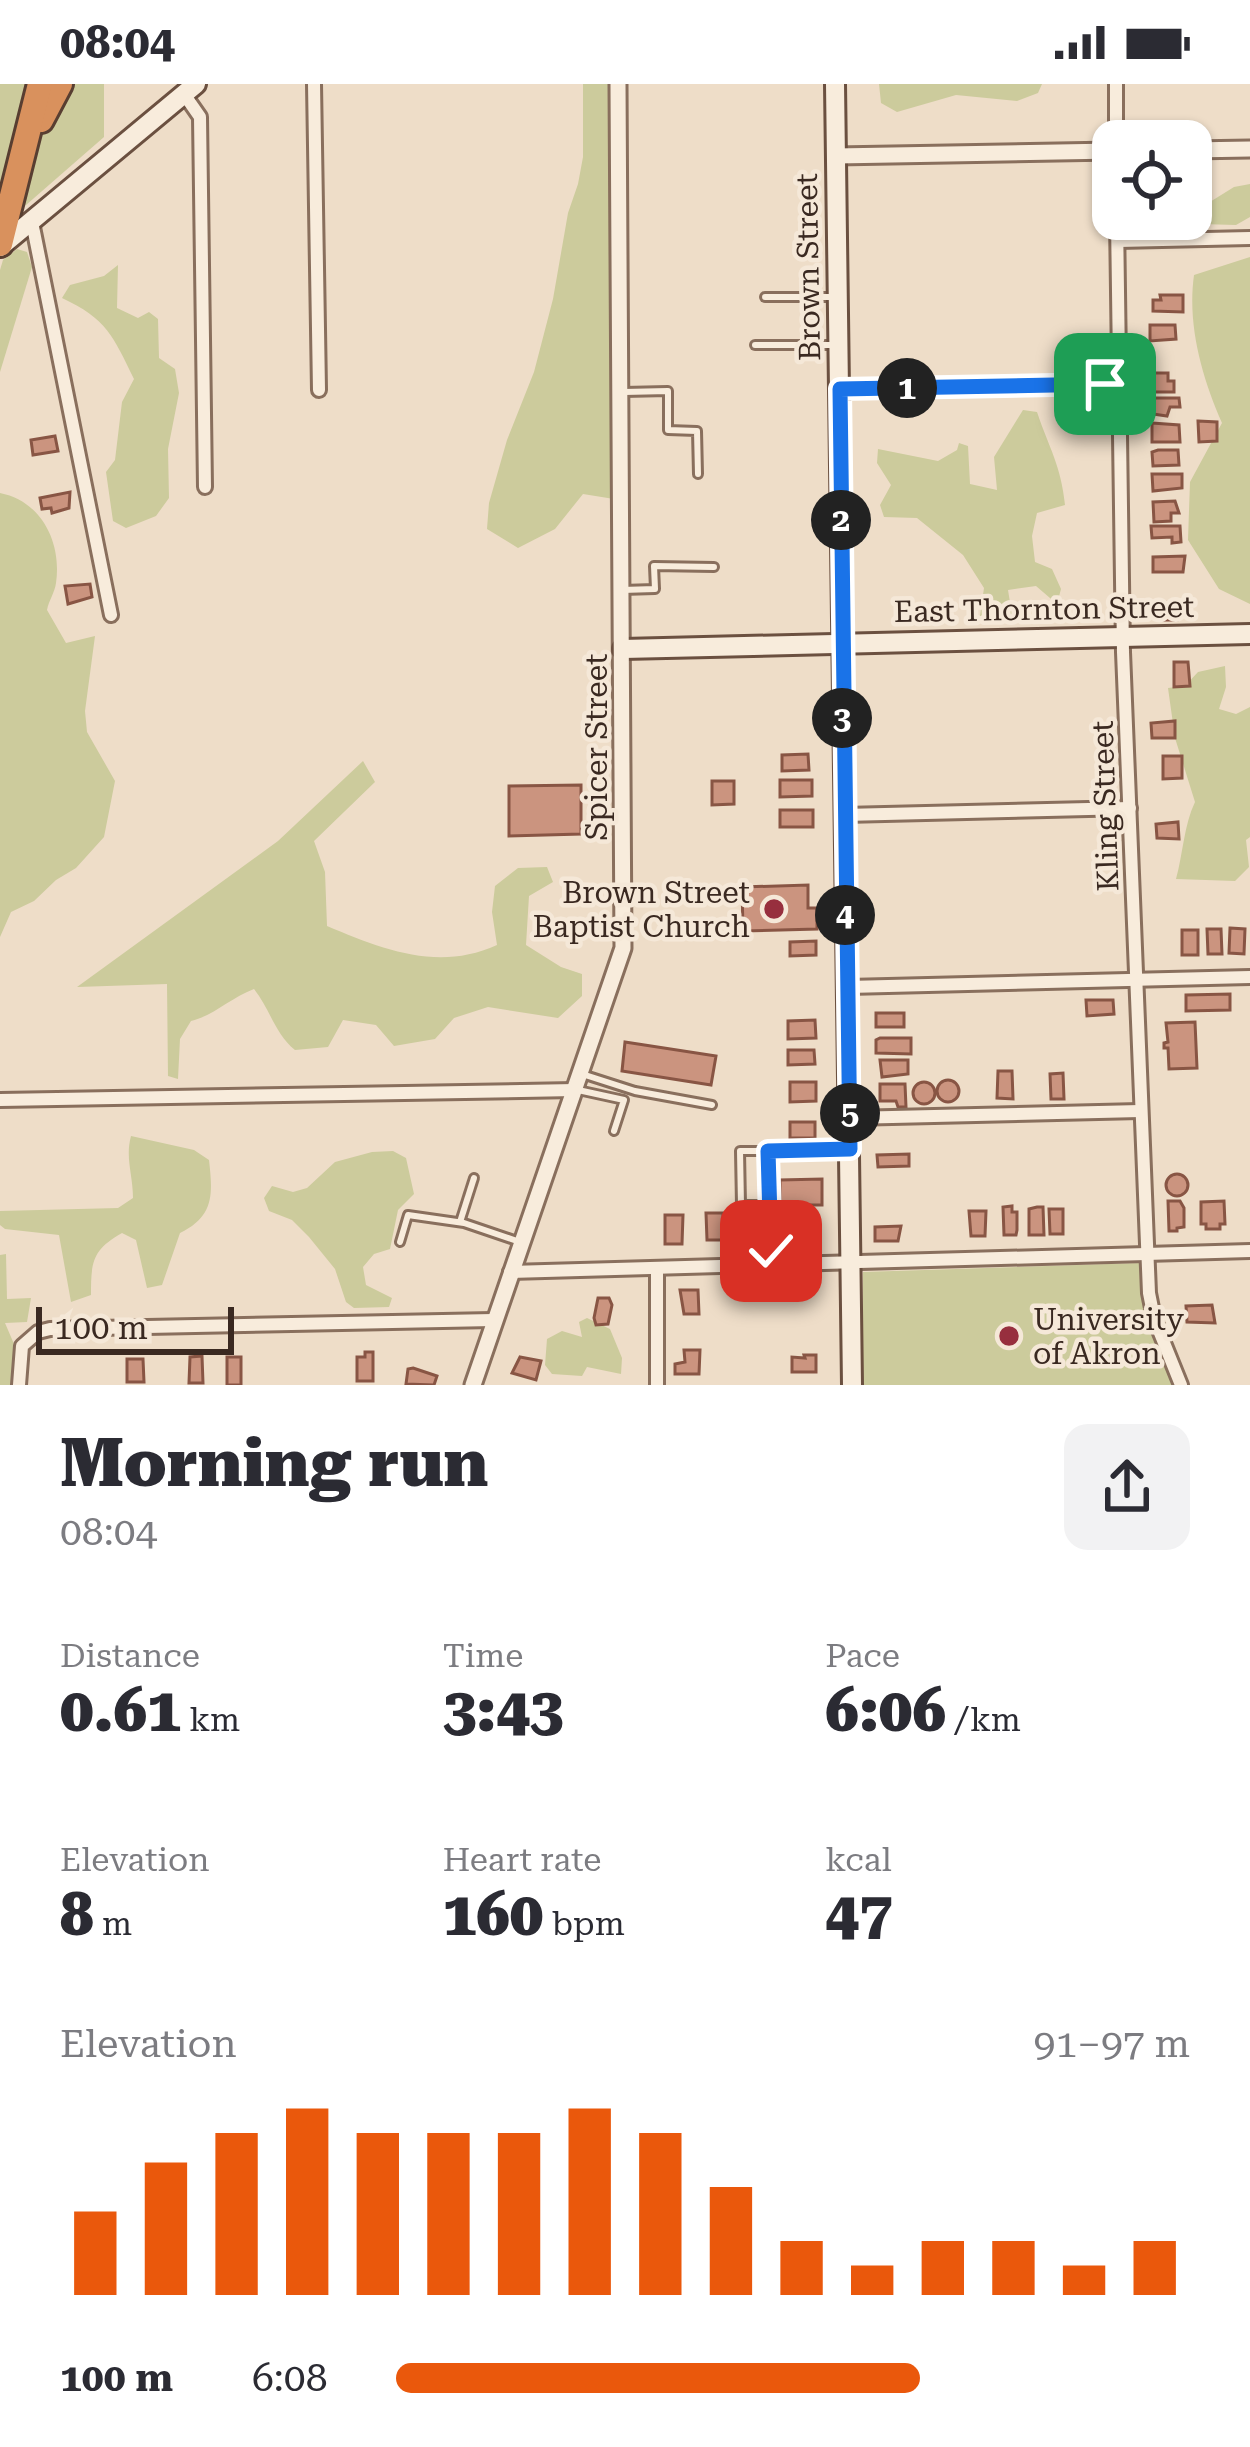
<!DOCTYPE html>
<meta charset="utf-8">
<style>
:root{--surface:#fff;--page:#f2f2f3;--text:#2b2b33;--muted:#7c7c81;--accent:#ea580c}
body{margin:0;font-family:"Roboto Serif",serif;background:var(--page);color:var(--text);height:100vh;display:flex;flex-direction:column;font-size:45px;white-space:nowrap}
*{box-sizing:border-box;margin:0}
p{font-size:39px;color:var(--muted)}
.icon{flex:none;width:66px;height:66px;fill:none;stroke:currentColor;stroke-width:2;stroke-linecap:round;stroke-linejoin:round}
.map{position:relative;height:1301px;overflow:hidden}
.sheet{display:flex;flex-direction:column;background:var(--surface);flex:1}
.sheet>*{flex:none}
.buttons{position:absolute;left:1092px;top:36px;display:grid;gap:24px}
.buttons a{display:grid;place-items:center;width:120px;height:120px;border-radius:24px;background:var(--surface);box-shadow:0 3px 9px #0004;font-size:60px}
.scale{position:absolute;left:36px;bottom:30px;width:198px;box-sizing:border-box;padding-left:12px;border:6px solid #3a2921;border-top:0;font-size:33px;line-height:42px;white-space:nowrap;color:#3a2921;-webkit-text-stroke:9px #f5e8d8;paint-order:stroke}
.pin{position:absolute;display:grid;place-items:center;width:102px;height:102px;color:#fff;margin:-51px;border-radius:24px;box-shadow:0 6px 18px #0006}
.km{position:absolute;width:60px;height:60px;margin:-30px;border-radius:50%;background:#222;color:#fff;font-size:33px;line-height:60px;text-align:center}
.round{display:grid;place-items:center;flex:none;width:126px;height:126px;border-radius:24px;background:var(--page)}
.head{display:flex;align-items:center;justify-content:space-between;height:204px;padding:0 60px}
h1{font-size:66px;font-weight:800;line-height:90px}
.figures{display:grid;grid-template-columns:repeat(3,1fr);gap:18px;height:204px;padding:12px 60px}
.figures div{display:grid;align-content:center}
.figures b{font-size:60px;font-weight:800}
.figures small{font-size:33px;font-weight:400}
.figures p{font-size:33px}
.chart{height:336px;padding:24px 60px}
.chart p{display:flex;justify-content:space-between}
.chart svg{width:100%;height:216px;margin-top:12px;stroke:var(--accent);stroke-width:6}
ul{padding:0 60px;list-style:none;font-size:39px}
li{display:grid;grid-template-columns:192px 144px 1fr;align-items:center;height:90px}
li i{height:30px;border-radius:15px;background:var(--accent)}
.status{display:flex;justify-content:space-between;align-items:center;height:84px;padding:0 60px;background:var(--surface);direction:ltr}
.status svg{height:33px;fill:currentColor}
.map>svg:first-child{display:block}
.green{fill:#cccb9c}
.building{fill:#cb947f;stroke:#854;stroke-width:3}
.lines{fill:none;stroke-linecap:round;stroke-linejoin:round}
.service-casing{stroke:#896f5d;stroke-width:12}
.minor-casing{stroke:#896f5d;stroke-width:18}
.tertiary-casing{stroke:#896f5d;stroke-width:21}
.secondary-casing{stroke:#6b5040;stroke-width:24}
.motorway-casing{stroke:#583e31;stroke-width:30}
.service{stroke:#f8ecdc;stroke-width:6}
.minor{stroke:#f8ecdc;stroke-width:12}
.tertiary{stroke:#f8ecdc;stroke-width:15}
.secondary{stroke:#f8ecdc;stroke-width:18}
.motorway{stroke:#d9915d;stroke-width:24}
.route-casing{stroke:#fff;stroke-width:24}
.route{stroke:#1a73e8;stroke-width:15}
.poi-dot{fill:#972f3e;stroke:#f5e8d8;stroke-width:4.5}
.labels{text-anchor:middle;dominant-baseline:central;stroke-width:9;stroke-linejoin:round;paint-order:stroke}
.street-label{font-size:30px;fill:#3a2921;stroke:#f5e8d8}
.poi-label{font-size:30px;fill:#3a2921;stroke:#f5e8d8;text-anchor:end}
</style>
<div class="status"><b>08:04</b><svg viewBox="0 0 49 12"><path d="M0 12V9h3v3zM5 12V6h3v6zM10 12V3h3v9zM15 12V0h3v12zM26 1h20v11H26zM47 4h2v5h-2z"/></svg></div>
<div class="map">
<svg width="1250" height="1301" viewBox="0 0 1250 1301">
<rect width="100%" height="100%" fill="#eeddc8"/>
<!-- green -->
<g class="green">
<path d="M0,0H32L0,131Z"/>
<path d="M69,0H104V53L18,128L40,55Z"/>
<path d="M583,0H610L614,415L583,410L555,445L518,464L487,445L489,419L507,356L534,288L553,215L568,129L578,100L583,73Z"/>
<path d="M879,0H1042L1038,9L1017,17L956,11L897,28L881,19Z"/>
<path d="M1250,100V133L1236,141L1200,140L1197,126L1234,103Z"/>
<path d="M17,165L27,168L32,183L0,288V186L3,176Z"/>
<path d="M1250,173V520L1219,505L1188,456L1190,398L1222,339C1202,293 1187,241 1194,191Z"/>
<path d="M118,181L117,224L138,234L149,228L158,235L159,274L175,285L179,309L168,365L169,414L156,432L126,444L113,437L106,388L115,376L122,318L134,295C113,252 107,235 62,214L70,201L104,192Z"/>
<path d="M1023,326L1037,328C1049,364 1061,381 1065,421L1037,429L1032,452L1035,478L1052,485L1061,505L1057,520L1036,502L1008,506L1013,537L980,532L984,504L963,471L917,434L884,433L880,421L891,401L877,379L878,365L938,377L957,366L959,359L968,362L970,400L997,406L994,373Z"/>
<path d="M0,409C41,417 62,458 56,499C55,508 49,516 47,526L66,559L95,552L85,627L87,648L115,697L104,753L76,784L56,796L34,817L11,828L0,853Z"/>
<path d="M1225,582L1226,603L1219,625L1236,630L1250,623V753L1246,756L1249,783L1235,797L1176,795C1183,769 1184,741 1195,718L1175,654L1168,604L1185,602L1198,588Z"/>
<path d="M363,677L375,698L314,757L325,788L327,842C382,865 438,888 497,861L492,828L495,802L518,784L547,783L553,798L529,812L526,861L561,883L582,890V912L558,934L488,923L454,934L435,955L394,962L376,941L343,936L328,963L295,966C275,950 270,925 254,905C230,914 215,931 191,937L180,955L178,995L168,992L167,900L77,903L278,757Z"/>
<path d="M131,1052L194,1066L209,1076C213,1111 214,1132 180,1149L162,1201L147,1204L136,1156L122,1149C92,1166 91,1178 91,1211L71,1218L59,1151L5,1145L0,1141V1127L118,1124L133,1114C133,1091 125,1074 131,1052Z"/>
<path d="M393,1067L406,1074L414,1110L398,1126L390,1165L374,1170L363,1183L366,1201L392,1214L389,1223L354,1224L346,1218L335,1185L309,1153L292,1136L269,1127L264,1114L272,1102L293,1108L307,1104L335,1078L372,1068Z"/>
<path d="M6,1170L7,1215L31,1214L27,1238L5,1239L14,1260L13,1301H0V1171Z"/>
<path d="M1139,1179L1147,1233L1174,1301H862L863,1188Z"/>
<path d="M587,1234L610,1245L622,1274L621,1290L587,1283L582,1292L552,1290L545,1281L547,1255L562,1247L582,1253L579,1238Z"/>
</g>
<!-- building -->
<g class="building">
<rect x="1193" y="82" width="15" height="27"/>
<path d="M1160,211H1183V228L1153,227V216H1161Z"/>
<path d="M1150,241H1175L1176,255L1150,257Z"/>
<path d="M1150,289H1168V297H1174V308H1151Z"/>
<path d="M1155,314H1179L1180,323H1170L1167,332L1146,329V319L1154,318Z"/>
<path d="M1198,337L1217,338V357L1199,358Z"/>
<path d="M1152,339L1179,341L1180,358H1152Z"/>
<path d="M55,352L58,367L33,371L31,356Z"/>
<path d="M1158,366H1178L1179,381L1153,382L1152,368Z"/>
<path d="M1152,390H1182V404L1153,407Z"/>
<path d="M70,408L69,424L52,429L51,424L42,425L40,414Z"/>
<path d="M1175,417L1179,429H1171V437L1154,438L1153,418Z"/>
<path d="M1151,442H1180L1181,458L1172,459V453L1152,454Z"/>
<path d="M1185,472L1183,488H1153V473Z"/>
<path d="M90,500L92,513L68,520L65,502Z"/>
<path d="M1176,518L1177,536H1157L1153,533L1152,519Z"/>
<path d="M1174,578H1188L1190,602L1174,603Z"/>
<path d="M1175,637V654H1152L1151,639Z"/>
<path d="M808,670L809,686L782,687V671Z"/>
<path d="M1163,672H1182V694L1163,695Z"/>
<path d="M780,696H812V712L780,713Z"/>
<path d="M712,697H734V720L712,721Z"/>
<path d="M581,701V750L509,752V702Z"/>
<rect x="780" y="726" width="33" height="17"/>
<path d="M1178,738L1179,755L1157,754L1156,740Z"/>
<path d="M808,801V824H817V845L743,847L742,803Z"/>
<path d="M1230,844L1245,845L1244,870L1229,869Z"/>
<path d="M1207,845H1221L1222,870H1208Z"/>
<rect x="1182" y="846" width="16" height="25"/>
<path d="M816,857V871L790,872V858Z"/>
<path d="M1230,910V926L1186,927V911Z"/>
<path d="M1086,916H1113L1114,930L1087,932Z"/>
<rect x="876" y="929" width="28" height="14"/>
<path d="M815,936L816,954L788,955V937Z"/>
<path d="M1195,938L1197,984L1169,985L1168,964H1164V959L1168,958L1166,939Z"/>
<path d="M880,954H911V970L876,969V956Z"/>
<path d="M625,958L716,972L711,1001L622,987Z"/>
<path d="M788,966H814L815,980L788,981Z"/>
<path d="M880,976H908V990L882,993Z"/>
<path d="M998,987H1012L1013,1015L997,1014Z"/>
<path d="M1063,989L1064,1015H1051L1050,990Z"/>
<circle cx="948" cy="1007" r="11"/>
<path d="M790,998H816V1017L790,1018Z"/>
<circle cx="924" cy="1009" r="11"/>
<path d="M880,1000H905L906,1023H898L896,1017H880Z"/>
<rect x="790" y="1038" width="25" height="16"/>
<path d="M909,1070V1082L878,1083L877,1071Z"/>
<circle cx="1177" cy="1101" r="11"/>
<path d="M822,1095V1121H780V1096Z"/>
<path d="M1168,1117H1180L1184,1124V1143L1177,1144V1147H1169Z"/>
<path d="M1224,1117L1225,1140H1220V1145H1206V1140H1201V1118Z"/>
<path d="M1012,1122V1128H1017V1146L1016,1151H1004L1003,1123Z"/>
<path d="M1037,1123H1043L1044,1151H1029V1125Z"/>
<path d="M1049,1125H1063V1150H1050Z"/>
<path d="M969,1127H986L985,1152H971Z"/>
<path d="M706,1129H723V1156H707Z"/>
<path d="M665,1131H683L682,1160H665Z"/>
<path d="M901,1142L898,1157H875V1143Z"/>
<path d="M680,1206H698L699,1230H684Z"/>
<path d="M598,1214H609L612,1221L608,1240L596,1241L594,1234Z"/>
<path d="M1212,1221L1215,1239L1187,1238L1186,1222Z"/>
<path d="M684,1266H700L699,1290H675V1280L685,1278Z"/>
<path d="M365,1268H373V1297H357V1273H365Z"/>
<path d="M804,1271H816V1288H792V1273L805,1274Z"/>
<path d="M202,1272L203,1299H189L190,1273Z"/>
<rect x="227" y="1273" width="14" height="28"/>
<path d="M520,1273L541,1277L536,1296L512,1289Z"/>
<path d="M127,1275H143L144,1298H127Z"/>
<path d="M413,1284L437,1292L434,1301L406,1300L408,1285Z"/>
</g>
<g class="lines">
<defs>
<g id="service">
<path d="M765,213H835"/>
<path d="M755,261H835"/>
<path d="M624,308L668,307V346L697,347L698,390"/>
<path d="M622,506L655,505L654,482L714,483"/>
<path d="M582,990L635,1007L712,1021"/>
<path d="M578,1006L624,1016L614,1047"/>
<path d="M768,1067H740L741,1121H769"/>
<path d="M460,1138L474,1094"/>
<path d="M400,1158L408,1131L464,1139L517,1157"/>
<path d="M771,1180L768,1067L846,1065"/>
</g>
<g id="minor">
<path d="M314,0L319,306"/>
<path d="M1116,0V57"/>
<path d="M184,10L200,33L205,403"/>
<path d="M1117,135L1123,568L1149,1209L1154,1234L1181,1301"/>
<path d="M32,138L111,531"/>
<path d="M1118,157L1250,154"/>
<path d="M840,305L1120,299"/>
<path d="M844,731L1130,724"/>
<path d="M848,903L1250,893"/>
<path d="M0,1016L575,1006"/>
<path d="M850,1034L1140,1027"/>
<path d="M510,1188L1250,1167"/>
<path d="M19,1301L22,1262L38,1248L50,1245L493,1236"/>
<path d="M657,1301V1184"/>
</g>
<g id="tertiary">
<path d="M1191,66L1250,65"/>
<path d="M836,72L1113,67"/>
<path d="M473,1301L623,864L618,0"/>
</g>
<g id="secondary">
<path d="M835,0L852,1301"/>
<path d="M0,163L196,0"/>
<path d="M623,565L1250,550"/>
</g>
<g id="motorway">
<path d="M41,36L60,0"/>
<path d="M0,160L40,0"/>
</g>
</defs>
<!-- service casing -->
<use href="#service" class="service-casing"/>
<!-- minor casing -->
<use href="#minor" class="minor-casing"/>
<!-- tertiary casing -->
<use href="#tertiary" class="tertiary-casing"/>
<!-- secondary casing -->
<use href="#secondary" class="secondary-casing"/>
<!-- motorway casing -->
<use href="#motorway" class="motorway-casing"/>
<!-- service -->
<use href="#service" class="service"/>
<!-- minor -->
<use href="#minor" class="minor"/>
<!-- tertiary -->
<use href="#tertiary" class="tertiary"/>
<!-- secondary -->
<use href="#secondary" class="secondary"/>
<!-- motorway -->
<use href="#motorway" class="motorway"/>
</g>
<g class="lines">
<defs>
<path id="route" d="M771,1167L768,1067L850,1065L840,305L1105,300"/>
</defs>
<!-- route casing -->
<use href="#route" class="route-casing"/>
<!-- route -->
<use href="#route" class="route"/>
</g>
<!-- markers -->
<g class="poi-dot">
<circle cx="774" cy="825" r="12"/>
<circle cx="1009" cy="1252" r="12"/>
</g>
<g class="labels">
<!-- street labels -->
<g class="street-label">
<text transform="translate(808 183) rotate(-91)">Brown Street</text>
<text transform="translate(1044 525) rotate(-1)">East Thornton Street</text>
<text transform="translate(596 663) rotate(-90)">Spicer Street</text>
<text transform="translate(1105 722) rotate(-92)">Kling Street</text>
</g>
<!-- poi labels -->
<g class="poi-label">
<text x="750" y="808">Brown Street<tspan x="750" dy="34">Baptist Church</tspan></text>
<text x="1033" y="1235" text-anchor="start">University<tspan x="1033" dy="34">of Akron</tspan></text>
</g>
</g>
</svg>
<div class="buttons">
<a><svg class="icon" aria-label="locate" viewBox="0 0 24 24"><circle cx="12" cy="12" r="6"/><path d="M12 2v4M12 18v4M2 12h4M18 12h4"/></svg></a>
</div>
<div class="scale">100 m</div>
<div class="pin" style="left:1105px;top:300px;background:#1e9e55"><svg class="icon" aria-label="arrive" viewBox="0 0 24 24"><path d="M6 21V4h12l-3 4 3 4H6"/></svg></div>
<div class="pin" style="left:771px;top:1167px;background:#d93025"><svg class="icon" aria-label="check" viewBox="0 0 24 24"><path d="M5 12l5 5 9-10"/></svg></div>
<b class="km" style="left:907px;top:304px">1</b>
<b class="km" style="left:841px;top:436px">2</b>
<b class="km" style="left:842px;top:634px">3</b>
<b class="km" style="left:845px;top:831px">4</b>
<b class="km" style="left:850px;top:1029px">5</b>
</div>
<section class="sheet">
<div class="head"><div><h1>Morning run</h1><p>08:04</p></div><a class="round"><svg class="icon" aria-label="share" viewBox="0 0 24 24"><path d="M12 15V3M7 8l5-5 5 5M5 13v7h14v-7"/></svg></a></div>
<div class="figures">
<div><p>Distance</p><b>0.61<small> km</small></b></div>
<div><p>Time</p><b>3:43</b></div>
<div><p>Pace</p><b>6:06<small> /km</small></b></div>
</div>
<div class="figures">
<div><p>Elevation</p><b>8<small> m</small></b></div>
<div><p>Heart rate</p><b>160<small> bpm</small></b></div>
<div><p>kcal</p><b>47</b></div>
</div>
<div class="chart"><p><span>Elevation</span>91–97 m</p>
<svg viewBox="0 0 160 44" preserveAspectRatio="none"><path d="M5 44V27M15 44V17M25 44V11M35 44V6M45 44V11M55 44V11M65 44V11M75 44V6M85 44V11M95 44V22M105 44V33M115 44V38M125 44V33M135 44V33M145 44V38M155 44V33"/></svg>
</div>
<ul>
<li><b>100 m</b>6:08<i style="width:66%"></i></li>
</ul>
</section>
